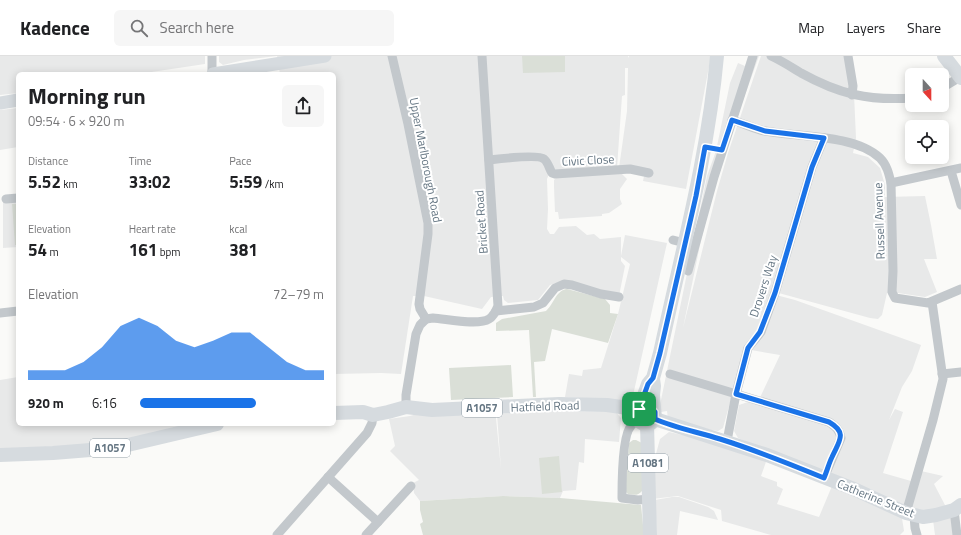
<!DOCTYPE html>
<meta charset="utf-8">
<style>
:root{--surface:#fff;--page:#f6f6f6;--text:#202124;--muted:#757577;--line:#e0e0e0;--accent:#1a73e8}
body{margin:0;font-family:"Titillium Web",sans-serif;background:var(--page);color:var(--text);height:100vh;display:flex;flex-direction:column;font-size:15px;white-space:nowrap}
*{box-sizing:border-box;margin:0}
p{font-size:13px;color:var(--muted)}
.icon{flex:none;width:22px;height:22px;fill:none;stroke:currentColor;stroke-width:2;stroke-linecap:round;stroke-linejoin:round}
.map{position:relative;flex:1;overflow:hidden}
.drawer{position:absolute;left:16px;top:16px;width:320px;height:354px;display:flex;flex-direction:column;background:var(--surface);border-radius:6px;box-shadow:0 2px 10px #0003}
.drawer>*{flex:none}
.needle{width:26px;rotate:159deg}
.buttons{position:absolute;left:905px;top:12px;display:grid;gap:8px}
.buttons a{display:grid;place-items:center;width:44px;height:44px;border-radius:6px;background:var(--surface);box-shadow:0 2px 10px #0003;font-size:20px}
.pin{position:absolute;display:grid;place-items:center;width:34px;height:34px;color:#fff;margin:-17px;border-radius:8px;box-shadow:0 2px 6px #0006}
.round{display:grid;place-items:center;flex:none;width:42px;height:42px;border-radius:6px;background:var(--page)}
.headline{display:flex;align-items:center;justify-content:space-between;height:68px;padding:0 12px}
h1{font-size:22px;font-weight:700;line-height:30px}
.metrics{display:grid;grid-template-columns:repeat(3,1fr);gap:6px;height:68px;padding:4px 12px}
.metrics div{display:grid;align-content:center}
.metrics b{font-size:17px;font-weight:700}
.metrics small{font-size:11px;font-weight:400}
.metrics p{font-size:11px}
.chart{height:112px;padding:8px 12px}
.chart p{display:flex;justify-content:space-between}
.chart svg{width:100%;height:72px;margin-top:4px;fill:var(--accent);opacity:.7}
ul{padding:0 12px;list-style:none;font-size:13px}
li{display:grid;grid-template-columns:64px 48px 1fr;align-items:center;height:30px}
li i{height:10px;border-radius:5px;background:var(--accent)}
header{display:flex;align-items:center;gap:24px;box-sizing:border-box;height:56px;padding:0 20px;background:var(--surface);border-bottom:1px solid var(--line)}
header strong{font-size:19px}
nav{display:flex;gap:22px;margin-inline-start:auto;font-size:14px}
.search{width:280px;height:36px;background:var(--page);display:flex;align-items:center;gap:10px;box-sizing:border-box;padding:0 14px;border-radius:6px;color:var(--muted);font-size:15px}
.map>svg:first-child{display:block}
.built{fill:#e8e9e9}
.green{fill:#dadfd7}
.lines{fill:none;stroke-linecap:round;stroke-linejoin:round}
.street{stroke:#c3c8cc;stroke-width:9}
.secondary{stroke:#d6dbdf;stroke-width:13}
.primary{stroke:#d6dbdf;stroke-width:14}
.route-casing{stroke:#fff;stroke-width:8}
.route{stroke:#1a73e8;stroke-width:5}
.labels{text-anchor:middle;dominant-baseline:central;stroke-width:4;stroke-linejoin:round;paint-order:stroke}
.shield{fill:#fff;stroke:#939fa8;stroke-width:1}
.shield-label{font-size:11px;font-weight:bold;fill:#657683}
.street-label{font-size:12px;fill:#657683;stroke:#fff}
</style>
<header>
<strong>Kadence</strong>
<div class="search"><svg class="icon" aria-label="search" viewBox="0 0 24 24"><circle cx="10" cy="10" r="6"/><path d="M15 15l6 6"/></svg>Search here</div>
<nav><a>Map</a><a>Layers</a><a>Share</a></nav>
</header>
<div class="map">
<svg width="961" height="479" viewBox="0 0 961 479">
<rect width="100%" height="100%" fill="#fafaf8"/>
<!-- built -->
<g class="built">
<path d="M0,0H205V8L138,18H18V37L0,39Z"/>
<path d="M219,0H628V2L629,0H711L686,133L643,125L644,120L629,116L621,117L627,123L620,133V143L622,148L609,157L602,158V160L559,163L558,156H555L554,131V124L559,119L619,112L627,55L628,12H625V39L622,40L617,112L549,118L547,123L548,153L547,173L550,178H554L559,171L576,170L587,179L594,178L600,183L621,181V200L625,179L667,187L632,344L630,345L565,341L569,318L582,320L583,314L601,312L618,258L630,208L621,201V205L625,210L619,240L563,225L550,229L538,244L508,247L504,244L503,240L491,241L482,253L424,240H413L401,318L381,317L334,318V18H280L277,0L244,4L223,9L219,6Z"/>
<path d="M748,0H759L740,53L713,136L700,189L683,272L717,135L728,97L761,0H850L854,38L856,82L853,97L868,101L880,112L885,129V141L925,140L931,169L937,203H924L937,236L925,241L898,237H887L882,259L878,263L870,262L775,236L731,343L723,372L718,375L711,374L668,363L667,355L661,356L660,349L707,120L716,95L730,27L738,7L745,10Z"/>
<path d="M18,52V91L0,94V54Z"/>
<path d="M18,145V191L3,192V146Z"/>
<path d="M776,239L795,244L921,289L912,315L902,331L889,364L895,353L903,356L883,417L918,427L921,415L943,420L934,428L946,451L922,456L870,438L738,382L734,375L739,349L748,346L757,348L780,299L751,294Z"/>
<path d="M18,321V368H189L112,389L0,394V324Z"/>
<path d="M495,352L501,413L497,358L556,355L616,356L621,362L619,386L585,383L584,407L579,406L576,434L563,435L560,442L503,440L420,445L414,437L413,427L419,424L390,395L395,390L389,363L410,360L420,357Z"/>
<path d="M669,376L691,381L767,403L761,420L777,426V430L783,433L777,448L819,461L832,430L902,462L904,475L900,479H771L722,465L721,454L678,440L652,443L653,409L660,383Z"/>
<path d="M672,441H679L708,451L714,455L718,464L680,455L677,479H657L655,444Z"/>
<path d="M952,461L953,479H935L933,464Z"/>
</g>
<!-- green -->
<g class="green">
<path d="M522,0H565V16L523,17Z"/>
<path d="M12,148H18V189H15Z"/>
<path d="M567,233L605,243L610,249V257L618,258L608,287L552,273L545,305L534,306L536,341H533L529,274L496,275V267L502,263L546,255C554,248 556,234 567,233Z"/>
<path d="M511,309L513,341L451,344L449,312Z"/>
<path d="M633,384H636L642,387V435C638,440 634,439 628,438L625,435L629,387Z"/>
<path d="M559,400L562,436L542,438L539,402Z"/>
<path d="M503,440L560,442L641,449L644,479H423L420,468L423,466L420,454V445Z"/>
</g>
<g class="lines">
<!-- street -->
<g class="street">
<path d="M392,0L408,68L428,167V178L419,248L420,253L426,263"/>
<path d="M771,0C782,5 791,11 801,17C839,38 868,45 912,42"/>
<path d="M848,0L853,30L852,39"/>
<path d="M212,18V0"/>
<path d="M942,32L960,21"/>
<path d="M732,64C743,67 754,73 765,75C797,81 855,78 880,102C887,109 889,118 891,127L893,215L892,236L895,242L928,247L961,233"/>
<path d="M489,104C498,103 538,98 544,103C548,106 549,112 552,117L555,118L630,113L649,117"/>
<path d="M951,115L961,149"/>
<path d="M891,127L961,112"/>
<path d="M6,143L18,142"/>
<path d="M673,184L685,187"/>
<path d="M688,215L714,121L753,0"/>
<path d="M496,255L534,251L543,247L555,232L564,228L572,229L601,238L619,241"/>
<path d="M0,257L18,255"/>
<path d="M426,263L433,262C447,263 478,270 489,263C494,260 496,255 498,250L482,0"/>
<path d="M670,318L829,366C836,371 839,373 841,382L824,422"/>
<path d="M942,318L961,316"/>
<path d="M406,351V339L416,278L420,269L426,263"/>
<path d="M639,365C636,366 632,368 631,370C622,379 622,429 622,442L638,444L649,443"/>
<path d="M727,385L736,338L748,292L761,276L775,237L812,111L824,82"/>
<path d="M328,421L378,466"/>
<path d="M954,454L957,479"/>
<path d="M906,457L933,364L943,323L932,246"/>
<path d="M914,460L915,472L917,479"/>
<path d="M277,479L367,377L372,367L373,359"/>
<path d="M366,479L411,430"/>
</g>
<!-- secondary -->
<g class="secondary">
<path d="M213,18L325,0"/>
<path d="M0,47L18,44"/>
</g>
<!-- primary -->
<g class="primary">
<path d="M944,0L961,22"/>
<path d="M653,323L654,330L653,339L655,363C651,369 645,370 639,365L637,358L641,351L649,350L654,354"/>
<path d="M639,353L648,328L653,322L660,297C681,198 708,101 717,0"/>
<path d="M334,357L363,356L373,359L388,356L406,351L432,354L559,348L607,349L621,351L637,355"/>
<path d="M655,363L767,399L854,433L906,457L923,461L936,459L954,454L961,449"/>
<path d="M647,368L650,479"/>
<path d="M0,399L53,397L115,392L217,368"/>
</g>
</g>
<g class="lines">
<defs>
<path id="route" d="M732,64L765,75L824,82L812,111L775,237L760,276L748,292L736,338L829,366C848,377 839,385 832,401C829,407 827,415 824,422C790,408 755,394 720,383C698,376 675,372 655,363V356L649,350H644L639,353L648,328L653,322L660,297L696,140L705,91L722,94Z"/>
</defs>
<!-- route casing -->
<use href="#route" class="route-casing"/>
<!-- route -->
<use href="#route" class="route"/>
</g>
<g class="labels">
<!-- shield labels -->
<g class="shield">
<rect x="462" y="343" width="40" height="18" rx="3"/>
<rect x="90" y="383" width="40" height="18" rx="3"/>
<rect x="628" y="398" width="40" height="18" rx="3"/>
</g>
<g class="shield-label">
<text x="482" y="352">A1057</text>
<text x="110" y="392">A1057</text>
<text x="648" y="407">A1081</text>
</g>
<!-- street labels -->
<g class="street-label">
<text transform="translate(426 104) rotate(79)">Upper Marlborough Road</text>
<text transform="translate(588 104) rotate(-3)">Civic Close</text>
<text transform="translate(879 165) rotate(-92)">Russell Avenue</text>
<text transform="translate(481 166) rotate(-94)">Bricket Road</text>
<text transform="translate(763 230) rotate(-72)">Drovers Way</text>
<text transform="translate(545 350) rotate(-2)">Hatfield Road</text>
<text transform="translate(876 442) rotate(22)">Catherine Street</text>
</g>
</g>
</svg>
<div class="buttons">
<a><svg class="needle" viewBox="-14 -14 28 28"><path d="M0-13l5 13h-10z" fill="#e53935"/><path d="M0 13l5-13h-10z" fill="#757577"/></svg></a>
<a><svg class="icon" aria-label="locate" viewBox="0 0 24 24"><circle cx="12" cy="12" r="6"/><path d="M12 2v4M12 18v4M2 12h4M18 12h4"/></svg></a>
</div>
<div class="pin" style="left:639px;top:353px;background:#1e9e55"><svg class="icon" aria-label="arrive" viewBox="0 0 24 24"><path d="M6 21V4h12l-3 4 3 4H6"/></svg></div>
<section class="drawer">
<div class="headline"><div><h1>Morning run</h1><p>09:54 · 6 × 920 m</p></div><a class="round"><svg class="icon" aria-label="share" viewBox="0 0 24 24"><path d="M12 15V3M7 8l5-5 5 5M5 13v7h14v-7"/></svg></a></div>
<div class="metrics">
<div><p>Distance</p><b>5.52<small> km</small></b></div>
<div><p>Time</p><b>33:02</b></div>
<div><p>Pace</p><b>5:59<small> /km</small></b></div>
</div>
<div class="metrics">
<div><p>Elevation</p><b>54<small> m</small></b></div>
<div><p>Heart rate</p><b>161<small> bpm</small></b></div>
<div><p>kcal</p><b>381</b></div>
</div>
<div class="chart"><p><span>Elevation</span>72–79 m</p>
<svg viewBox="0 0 160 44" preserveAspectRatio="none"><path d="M0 44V38L10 38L20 38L30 33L40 24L50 11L60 6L70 11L80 20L90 24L100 20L110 15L120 15L130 24L140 33L150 38L160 38V44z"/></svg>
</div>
<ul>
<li><b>920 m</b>6:16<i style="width:63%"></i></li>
</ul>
</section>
</div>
